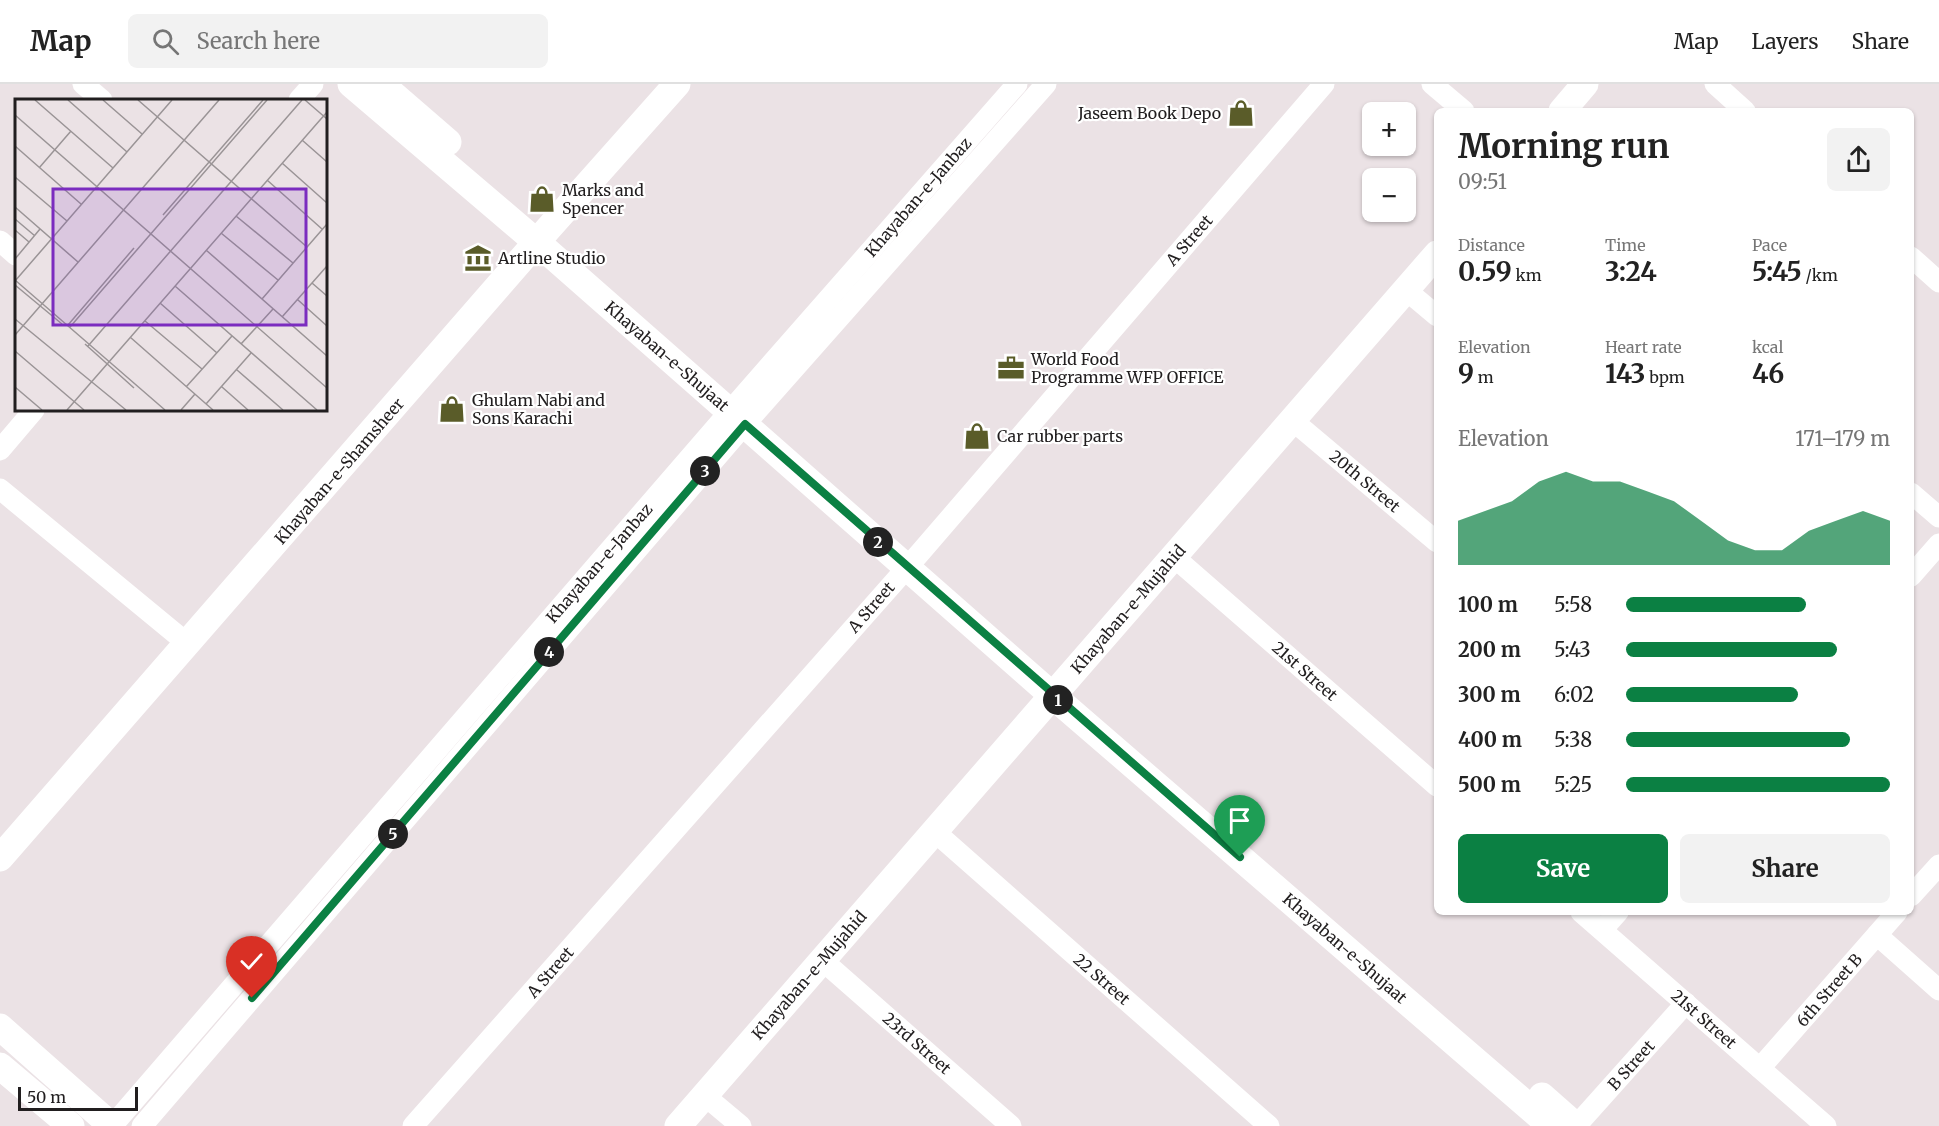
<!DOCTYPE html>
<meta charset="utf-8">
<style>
:root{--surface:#fff;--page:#f2f2f2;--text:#222;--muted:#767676;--line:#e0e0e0;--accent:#0b8043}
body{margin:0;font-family:Merriweather,serif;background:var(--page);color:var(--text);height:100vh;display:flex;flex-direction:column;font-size:22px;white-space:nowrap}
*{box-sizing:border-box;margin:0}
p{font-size:20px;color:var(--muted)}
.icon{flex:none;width:33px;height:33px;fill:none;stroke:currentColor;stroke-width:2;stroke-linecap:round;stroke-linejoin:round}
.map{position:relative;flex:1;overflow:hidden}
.side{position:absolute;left:1434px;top:24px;width:480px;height:807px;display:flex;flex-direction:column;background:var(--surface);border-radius:9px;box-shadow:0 2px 4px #0004}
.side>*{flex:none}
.tools{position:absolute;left:1362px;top:18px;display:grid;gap:12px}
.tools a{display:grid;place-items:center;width:54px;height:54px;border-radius:9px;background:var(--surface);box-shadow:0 2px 4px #0004;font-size:30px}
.scale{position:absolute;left:18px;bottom:15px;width:120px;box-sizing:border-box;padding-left:6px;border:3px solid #211e1f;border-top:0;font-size:16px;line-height:21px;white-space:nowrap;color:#211e1f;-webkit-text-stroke:4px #fff;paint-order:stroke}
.pin{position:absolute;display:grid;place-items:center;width:51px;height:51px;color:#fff;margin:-62px -26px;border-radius:50% 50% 50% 0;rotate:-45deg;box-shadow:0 0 6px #0007}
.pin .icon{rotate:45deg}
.km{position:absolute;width:30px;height:30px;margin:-15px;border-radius:50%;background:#222;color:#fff;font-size:16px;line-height:30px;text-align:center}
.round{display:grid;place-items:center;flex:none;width:63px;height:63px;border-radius:9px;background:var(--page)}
.head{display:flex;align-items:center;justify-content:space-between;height:102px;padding:0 24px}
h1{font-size:33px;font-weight:700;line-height:45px}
.figures{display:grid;grid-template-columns:repeat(3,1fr);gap:9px;height:102px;padding:6px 24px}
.figures div{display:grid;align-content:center}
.figures b{font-size:26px;font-weight:700}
.figures small{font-size:16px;font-weight:400}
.figures p{font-size:16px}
.chart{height:168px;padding:12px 24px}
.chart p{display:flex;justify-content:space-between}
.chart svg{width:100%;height:108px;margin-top:6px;fill:var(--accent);opacity:.7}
.button{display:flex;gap:12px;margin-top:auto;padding:12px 24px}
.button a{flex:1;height:69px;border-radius:9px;background:var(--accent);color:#fff;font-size:24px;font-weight:700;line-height:69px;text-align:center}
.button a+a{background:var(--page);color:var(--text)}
ul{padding:0 24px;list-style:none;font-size:20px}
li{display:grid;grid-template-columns:96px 72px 1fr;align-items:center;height:45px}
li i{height:15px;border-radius:8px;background:var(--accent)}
header{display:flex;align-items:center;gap:36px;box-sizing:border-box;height:84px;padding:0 30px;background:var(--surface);border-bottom:2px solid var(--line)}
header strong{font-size:28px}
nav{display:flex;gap:33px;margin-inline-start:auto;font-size:21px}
.search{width:420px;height:54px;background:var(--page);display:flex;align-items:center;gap:15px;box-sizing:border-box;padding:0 21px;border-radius:9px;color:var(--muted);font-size:22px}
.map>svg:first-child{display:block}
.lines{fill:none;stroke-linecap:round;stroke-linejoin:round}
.minor{stroke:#fff;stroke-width:21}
.major{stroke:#fff;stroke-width:27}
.route-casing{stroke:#fff;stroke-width:12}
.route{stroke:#0b8043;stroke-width:8}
.labels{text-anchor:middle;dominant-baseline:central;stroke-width:4.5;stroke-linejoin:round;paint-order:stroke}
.poi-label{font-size:16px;fill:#211e1f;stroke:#fff;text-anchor:start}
.street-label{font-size:16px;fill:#211e1f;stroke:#fff}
.inset-road{fill:none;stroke:#9a9496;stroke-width:1.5}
.view{fill:#7b2cbf;fill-opacity:0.15;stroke:#7b2cbf;stroke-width:3}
.inset-edge{fill:none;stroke:#211e1f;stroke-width:3}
</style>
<header>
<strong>Map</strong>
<div class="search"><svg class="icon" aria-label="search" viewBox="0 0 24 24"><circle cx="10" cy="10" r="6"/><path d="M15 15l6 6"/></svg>Search here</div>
<nav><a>Map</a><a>Layers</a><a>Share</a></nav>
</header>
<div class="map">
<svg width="1939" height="1042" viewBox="0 0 1939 1042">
<rect width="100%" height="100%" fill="#ebe2e5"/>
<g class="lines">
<!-- minor -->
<g class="minor">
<path d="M83,0L102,16"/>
<path d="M1432,0L1464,27"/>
<path d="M1715,0L1745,27"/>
<path d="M299,16L313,0"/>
<path d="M0,157L16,171"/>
<path d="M1911,173L1939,198"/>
<path d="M1406,206L1437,232"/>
<path d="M1292,336L1437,458"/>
<path d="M0,366L34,326"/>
<path d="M0,405L188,560"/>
<path d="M1911,409L1939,433"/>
<path d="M1174,473L1437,702"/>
<path d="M1911,492L1939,460"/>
<path d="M934,747L1269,1042"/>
<path d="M1911,812L1939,781"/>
<path d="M1581,828L1826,1042"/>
<path d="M1602,846L1618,828"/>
<path d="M1877,851L1939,906"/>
<path d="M822,876L1011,1042"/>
<path d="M1760,984L1897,828"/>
<path d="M704,1011L741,1042"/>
<path d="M112,1042L730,327L1017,0"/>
<path d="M142,1042L745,340L1046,0"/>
<path d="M413,1042L919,470L1324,0"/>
<path d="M1576,1042L1686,919"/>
</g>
<!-- major -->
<g class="major">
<path d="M351,0L547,167L1053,612L1551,1042"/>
<path d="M381,0L448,58"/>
<path d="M1562,27L1585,0"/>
<path d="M0,774L548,145L677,0"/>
<path d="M0,943L112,1042"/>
<path d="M0,982L71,1042"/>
<path d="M1542,1012L1576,1042"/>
<path d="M678,1042L1437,170"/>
</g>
</g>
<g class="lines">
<defs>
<path id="route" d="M252,914L745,340L1240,773"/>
</defs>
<!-- route casing -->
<use href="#route" class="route-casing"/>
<!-- route -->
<use href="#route" class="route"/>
</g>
<!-- icons -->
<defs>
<symbol id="shop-bare" viewBox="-9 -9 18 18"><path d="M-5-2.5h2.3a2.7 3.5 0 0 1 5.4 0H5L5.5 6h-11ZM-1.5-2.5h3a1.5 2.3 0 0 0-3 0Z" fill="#5a5c29" stroke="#fff" stroke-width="2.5" paint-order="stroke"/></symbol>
<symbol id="museum-bare" viewBox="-9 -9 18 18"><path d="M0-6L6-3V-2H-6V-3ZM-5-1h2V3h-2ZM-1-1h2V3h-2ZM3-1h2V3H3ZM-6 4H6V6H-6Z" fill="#5a5c29" stroke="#fff" stroke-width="2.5" paint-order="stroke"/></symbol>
<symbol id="office-bare" viewBox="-9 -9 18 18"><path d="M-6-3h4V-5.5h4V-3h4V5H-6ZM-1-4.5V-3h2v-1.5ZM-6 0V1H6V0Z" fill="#5a5c29" stroke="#fff" stroke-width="2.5" paint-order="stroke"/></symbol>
</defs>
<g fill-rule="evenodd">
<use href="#shop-bare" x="1222" y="10" width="38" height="38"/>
<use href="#shop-bare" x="523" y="96" width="38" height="38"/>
<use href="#museum-bare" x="459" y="155" width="38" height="38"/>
<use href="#office-bare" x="992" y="265" width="38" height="38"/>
<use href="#shop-bare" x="433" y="306" width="38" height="38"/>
<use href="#shop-bare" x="958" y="333" width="38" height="38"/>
</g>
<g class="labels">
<!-- poi labels -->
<g class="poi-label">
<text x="1221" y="29" text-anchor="end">Jaseem Book Depo</text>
<text x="562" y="106">Marks and<tspan x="562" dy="18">Spencer</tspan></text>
<text x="498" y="174">Artline Studio</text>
<text x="1031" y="275">World Food<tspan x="1031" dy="18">Programme WFP OFFICE</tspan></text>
<text x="472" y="316">Ghulam Nabi and<tspan x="472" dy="18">Sons Karachi</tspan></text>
<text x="997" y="352">Car rubber parts</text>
</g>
<!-- street labels -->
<g class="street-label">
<text transform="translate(918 113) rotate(-49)">Khayaban-e-Janbaz</text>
<text transform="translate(1189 156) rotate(-49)">A Street</text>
<text transform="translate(667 272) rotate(41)">Khayaban-e-Shujaat</text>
<text transform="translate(339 387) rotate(-49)">Khayaban-e-Shamsheer</text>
<text transform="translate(1365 397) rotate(40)">20th Street</text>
<text transform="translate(599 479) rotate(-49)">Khayaban-e-Janbaz</text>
<text transform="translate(871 523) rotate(-49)">A Street</text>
<text transform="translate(1128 525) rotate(-49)">Khayaban-e-Mujahid</text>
<text transform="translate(1305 587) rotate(41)">21st Street</text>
<text transform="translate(1345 864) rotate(41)">Khayaban-e-Shujaat</text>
<text transform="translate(550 888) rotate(-49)">A Street</text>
<text transform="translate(809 891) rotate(-49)">Khayaban-e-Mujahid</text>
<text transform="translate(1102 895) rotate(41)">22 Street</text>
<text transform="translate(1829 906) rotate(-49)">6th Street B</text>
<text transform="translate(1704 935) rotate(41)">21st Street</text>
<text transform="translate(917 959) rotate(41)">23rd Street</text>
<text transform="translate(1631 981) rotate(-48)">B Street</text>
</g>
</g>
<!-- overview -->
<g transform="translate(15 15)">
<rect width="312" height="312" fill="#ebe2e5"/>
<path class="inset-road" d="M20,1L98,69M53,1L112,53M88,1L127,35M123,1L292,148M290,1L312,20M0,16L312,289M287,41L312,63M0,47L66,105M267,64L312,104M24,69L56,32M0,78L52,122M252,81L307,130M0,108L63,163M148,116L248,1M221,117L278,164M0,120L20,137M0,131L14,143M206,134L263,181M191,151L312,257M0,160L25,130M0,181L150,311M0,182L157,1M297,184L312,197M0,186L47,225M160,187L302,311M247,200L312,125M283,201L312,227M145,204L202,254M267,218L312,167M0,220L111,311M130,222L187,270M53,226L119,149M55,228L252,1M0,236L204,1M115,238L198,311M70,245L119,289M226,245L258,210M73,247L287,1M0,252L69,311M222,271L268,311M0,288L27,311M171,288L217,237M207,288L233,311M191,305L236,254M52,311L312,13M166,311L180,295"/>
<path class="view" d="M38,90H291V226H38Z"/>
<rect width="312" height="312" class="inset-edge"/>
</g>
</svg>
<div class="tools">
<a>+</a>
<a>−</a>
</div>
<div class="scale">50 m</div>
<div class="pin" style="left:1240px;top:773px;background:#1e9e55"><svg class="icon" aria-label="arrive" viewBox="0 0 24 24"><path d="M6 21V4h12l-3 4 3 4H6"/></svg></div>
<div class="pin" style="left:252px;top:914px;background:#d93025"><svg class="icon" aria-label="check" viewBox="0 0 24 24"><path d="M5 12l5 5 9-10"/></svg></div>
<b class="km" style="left:1058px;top:616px">1</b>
<b class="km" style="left:878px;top:458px">2</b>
<b class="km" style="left:705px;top:387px">3</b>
<b class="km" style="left:549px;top:568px">4</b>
<b class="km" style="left:393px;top:750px">5</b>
<section class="side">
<div class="head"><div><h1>Morning run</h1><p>09:51</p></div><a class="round"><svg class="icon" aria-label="share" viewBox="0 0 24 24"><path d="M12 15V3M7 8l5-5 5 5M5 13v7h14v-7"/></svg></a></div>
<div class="figures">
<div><p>Distance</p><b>0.59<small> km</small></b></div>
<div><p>Time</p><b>3:24</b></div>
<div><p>Pace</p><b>5:45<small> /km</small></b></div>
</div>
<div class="figures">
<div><p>Elevation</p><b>9<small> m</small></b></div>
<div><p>Heart rate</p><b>143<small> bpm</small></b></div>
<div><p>kcal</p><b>46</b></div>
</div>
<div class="chart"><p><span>Elevation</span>171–179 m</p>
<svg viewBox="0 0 160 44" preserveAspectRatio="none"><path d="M0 44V26L10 22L20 18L30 10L40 6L50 10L60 10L70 14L80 18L90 26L100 34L110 38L120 38L130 30L140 26L150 22L160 26V44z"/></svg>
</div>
<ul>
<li><b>100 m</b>5:58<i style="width:68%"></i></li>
<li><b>200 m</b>5:43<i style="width:80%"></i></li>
<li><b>300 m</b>6:02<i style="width:65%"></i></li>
<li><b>400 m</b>5:38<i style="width:85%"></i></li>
<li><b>500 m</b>5:25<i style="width:100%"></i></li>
</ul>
<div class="button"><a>Save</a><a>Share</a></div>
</section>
</div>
